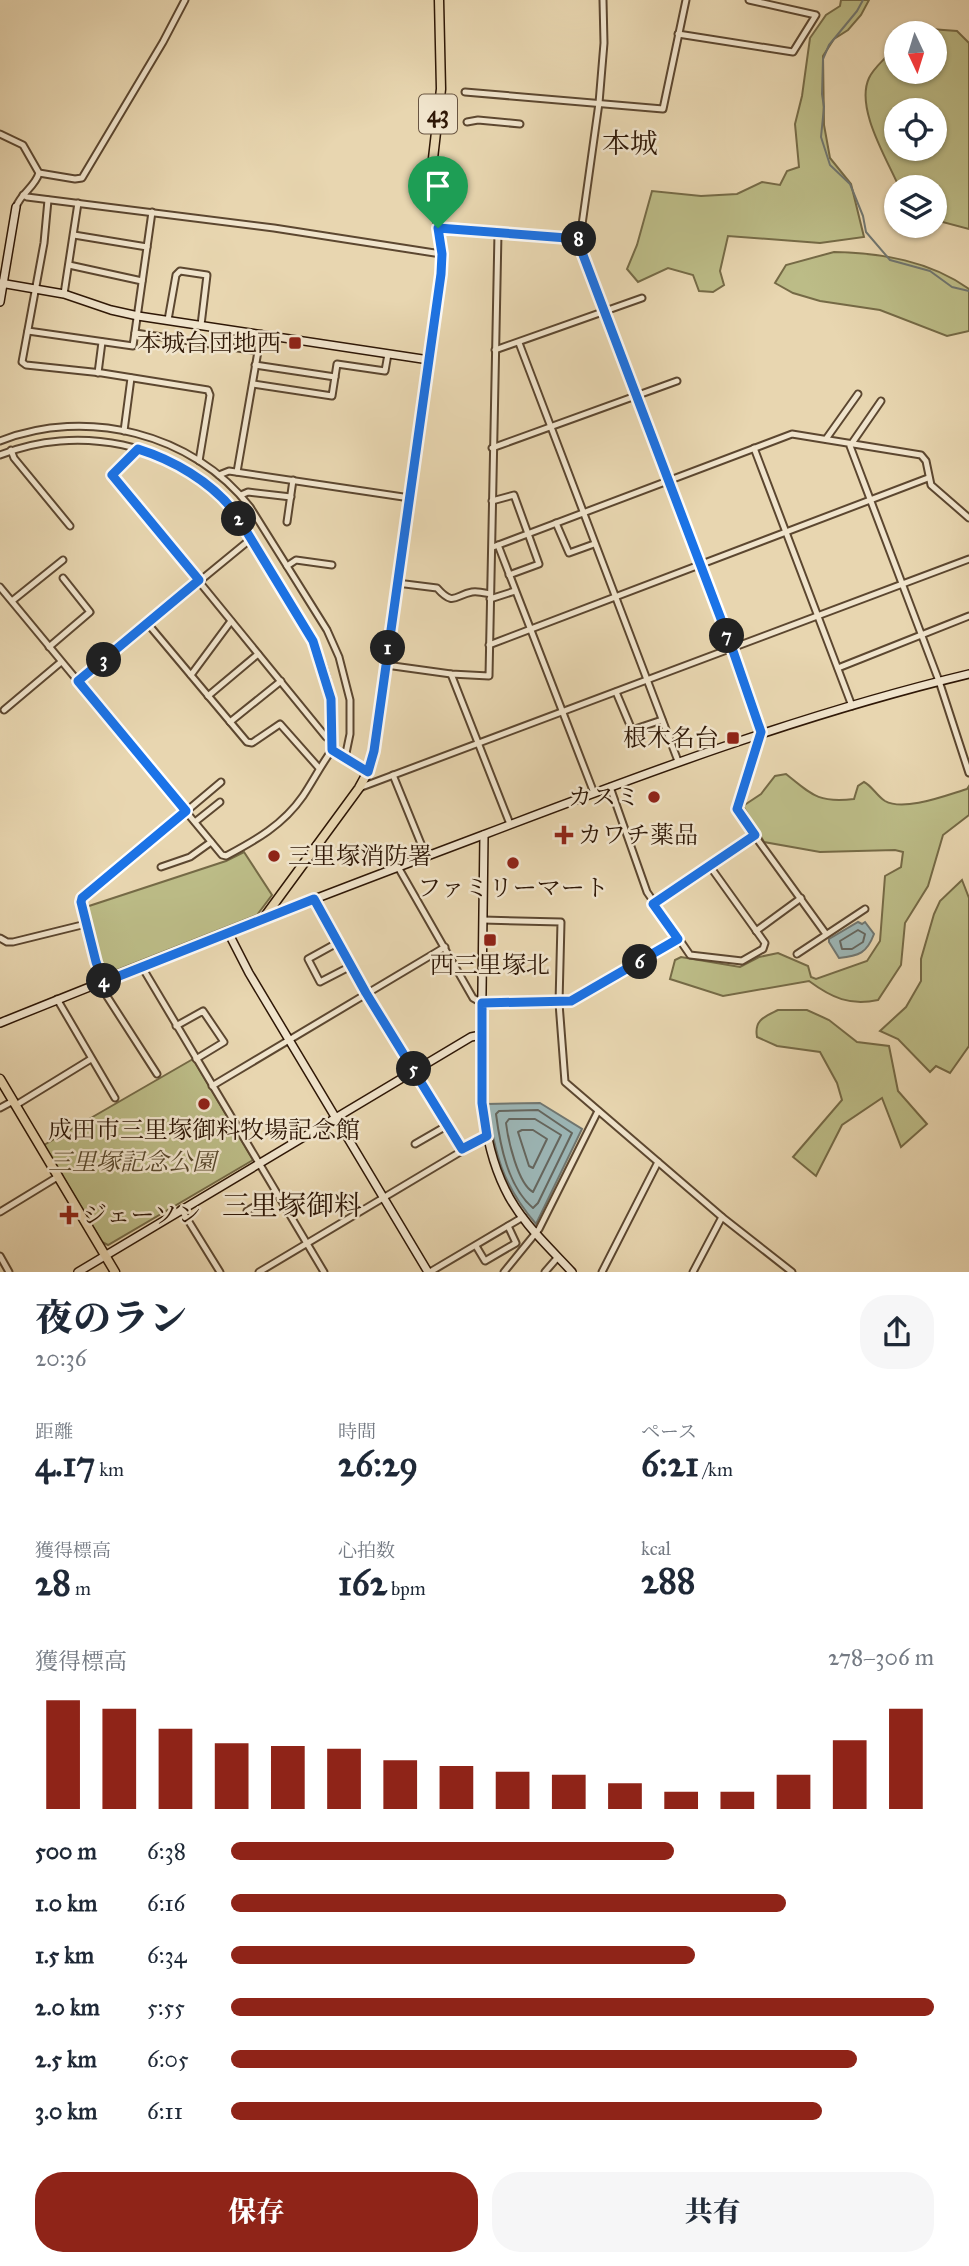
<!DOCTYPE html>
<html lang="ja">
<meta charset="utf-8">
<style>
:root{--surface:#fff;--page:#f6f6f7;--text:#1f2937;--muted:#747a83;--accent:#8f2418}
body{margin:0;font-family:"IM FELL Great Primer","Noto Serif JP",serif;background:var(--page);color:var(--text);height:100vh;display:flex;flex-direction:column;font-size:26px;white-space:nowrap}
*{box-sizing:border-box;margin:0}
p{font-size:23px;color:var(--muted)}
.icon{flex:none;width:38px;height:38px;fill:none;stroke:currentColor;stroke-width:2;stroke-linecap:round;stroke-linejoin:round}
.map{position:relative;height:1272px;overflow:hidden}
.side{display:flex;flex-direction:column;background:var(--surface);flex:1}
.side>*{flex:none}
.needle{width:46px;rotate:176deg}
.fabs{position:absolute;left:884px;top:21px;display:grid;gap:14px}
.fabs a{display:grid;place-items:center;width:63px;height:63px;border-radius:50%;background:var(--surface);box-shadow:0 2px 5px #0004;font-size:35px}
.pin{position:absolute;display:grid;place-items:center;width:60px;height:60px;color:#fff;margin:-72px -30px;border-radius:50% 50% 50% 0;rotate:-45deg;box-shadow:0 0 7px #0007}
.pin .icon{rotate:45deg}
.km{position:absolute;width:35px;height:35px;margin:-18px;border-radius:50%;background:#222;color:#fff;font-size:19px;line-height:35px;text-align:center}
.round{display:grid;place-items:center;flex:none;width:74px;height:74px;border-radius:28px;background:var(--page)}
.overview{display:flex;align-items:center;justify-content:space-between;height:119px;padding:0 35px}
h1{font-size:38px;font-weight:800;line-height:52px}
.stats{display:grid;grid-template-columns:repeat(3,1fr);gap:10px;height:119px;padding:7px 35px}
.stats div{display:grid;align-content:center}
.stats b{font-size:35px;font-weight:800}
.stats small{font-size:19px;font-weight:400}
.stats p{font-size:19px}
.chart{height:196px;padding:14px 35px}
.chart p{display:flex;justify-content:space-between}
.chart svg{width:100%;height:126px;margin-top:7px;stroke:var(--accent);stroke-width:6}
.button{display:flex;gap:14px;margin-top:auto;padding:14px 35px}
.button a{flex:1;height:80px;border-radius:28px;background:var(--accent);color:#fff;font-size:28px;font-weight:800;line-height:80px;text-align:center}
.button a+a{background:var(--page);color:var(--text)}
ul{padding:0 35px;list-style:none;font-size:23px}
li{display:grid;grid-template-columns:112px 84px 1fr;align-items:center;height:52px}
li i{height:18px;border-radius:9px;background:var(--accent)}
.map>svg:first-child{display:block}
.green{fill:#bcbc87;stroke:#756a46;stroke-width:2;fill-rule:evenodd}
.water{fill:#9cb6b6;stroke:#707670;stroke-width:2}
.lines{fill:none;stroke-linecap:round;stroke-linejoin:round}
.shore{stroke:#65665e;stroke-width:2}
.stream{stroke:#707670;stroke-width:2}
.street-casing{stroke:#5c4730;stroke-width:9}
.secondary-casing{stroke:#2e1706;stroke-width:10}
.primary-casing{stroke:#2e1706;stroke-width:11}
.street{stroke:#f0e4cc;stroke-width:5}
.secondary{stroke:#f0e4cc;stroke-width:7}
.primary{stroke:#e8d6b0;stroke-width:8}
.route-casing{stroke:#fff;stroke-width:14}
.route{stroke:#1a73e8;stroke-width:9}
.poi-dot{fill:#8f2418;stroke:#f0e4cc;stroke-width:2.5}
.labels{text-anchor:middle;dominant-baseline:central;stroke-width:5;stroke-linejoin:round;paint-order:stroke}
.shield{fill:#f0e4cc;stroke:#685441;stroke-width:2}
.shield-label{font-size:23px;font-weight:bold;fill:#2e1706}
.poi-label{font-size:24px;fill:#2e1706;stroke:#f0e4cc;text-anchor:end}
.park-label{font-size:24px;font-style:italic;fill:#59492d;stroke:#f0e4cc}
.quarter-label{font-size:28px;fill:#2e1706;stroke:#f0e4cc}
</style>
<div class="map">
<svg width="969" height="1272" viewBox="0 0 969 1272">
<rect width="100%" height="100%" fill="#e8d6b0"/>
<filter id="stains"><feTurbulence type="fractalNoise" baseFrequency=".00286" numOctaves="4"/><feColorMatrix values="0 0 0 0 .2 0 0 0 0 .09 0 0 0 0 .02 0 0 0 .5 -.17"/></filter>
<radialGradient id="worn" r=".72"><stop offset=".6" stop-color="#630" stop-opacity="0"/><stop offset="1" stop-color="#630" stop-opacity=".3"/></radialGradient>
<!-- green -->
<g class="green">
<path d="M841,0H869L861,15L848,30L834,39L823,56L824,125L830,158L851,184L864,237L820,243L728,236L720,271L724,285L713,292L699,291L693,275L668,268L638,282L627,269L637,245L652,191L701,196L737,194L762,182L780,185L787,171L799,167L795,124L802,96L810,38L826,15L840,6Z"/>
<path d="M917,28L957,31L969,43V229L935,220L934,187H899C887,159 855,108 869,78C875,65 889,57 896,44V72H934V33H902L904,29ZM934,110V149H896V110Z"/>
<path d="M834,252C882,253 930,261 969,289V331L947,336L880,310L820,301L793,293L775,283L786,265Z"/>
<path d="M786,774C812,795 818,803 854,799L858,786L864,782C872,786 877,796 885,801C904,812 947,795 967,789L969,786V815L943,835L928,886L905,923L901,965L878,1000C850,1006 832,998 809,981L723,996L670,979L675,960L681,957L740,967L759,957L778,953L808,966L811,977L816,979L867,961L880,941L885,876L901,867L903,852L895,850L820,852L764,842L743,806L761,794L775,776Z"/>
<path d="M244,852L272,895L257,915L107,974L104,972L86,907L226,861Z"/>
<path d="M962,880L969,898V1046L950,1073L936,1066L930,1072L898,1039L880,1031L906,1007L921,981V959L934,914L940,901Z"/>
<path d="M778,1010H807L829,1020L857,1042L889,1046L898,1091L927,1124L901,1147L882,1098L842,1125L816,1176L793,1157L842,1100L837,1083L820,1052L777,1046L757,1037C754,1020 764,1017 778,1010Z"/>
<path d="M193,1059L253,1160L108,1245L102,1242L44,1145Z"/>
</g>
<!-- water -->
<g class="water">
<path d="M858,922L862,924L865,922L874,934C867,953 859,956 839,958L829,942V939Z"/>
<path d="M540,1103L582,1129L536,1224C502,1184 495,1154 487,1104Z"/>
</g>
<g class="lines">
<!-- shore -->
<g class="shore">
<path d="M858,930L865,934L863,942L852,949H842L840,941Z"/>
<path d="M538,1110L572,1133L538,1203L533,1208C508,1187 500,1145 496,1114L499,1111Z"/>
<path d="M509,1119H535L561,1135L533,1192C518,1184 508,1140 506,1123Z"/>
<path d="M522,1130H533L547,1139L533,1168L529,1166L518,1132Z"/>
</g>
<!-- stream -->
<path class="stream" d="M863,0L857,11L829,45L823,59L822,94L824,107L821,137L830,165L850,184L863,216L866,232L890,260L930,271L952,287L969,291"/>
<defs>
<g id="street">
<path d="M678,34L793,52L816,15L749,0"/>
<path d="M465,92L663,109L686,0"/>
<path d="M467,122L478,120L520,124"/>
<path d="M0,134L23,145L39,173L75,179L82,178L163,42L185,0"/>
<path d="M23,195L27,197L274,228L441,254"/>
<path d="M48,200L44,243L22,362L26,365L102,373L208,390L210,395L199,461"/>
<path d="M16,207C21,193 35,187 39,173"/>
<path d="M438,227L580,239L599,103L604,43L603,0"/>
<path d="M74,235L147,247"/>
<path d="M69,265L142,281"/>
<path d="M64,294L78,203"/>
<path d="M168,320L176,275L180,271L207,275L201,325"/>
<path d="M28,331L133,346L152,212"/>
<path d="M135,333L258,351"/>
<path d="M519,343L678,761"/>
<path d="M495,350L642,298"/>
<path d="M255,365L335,377"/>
<path d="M98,373L102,342"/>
<path d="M253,384L332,396L337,364L385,371L388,354"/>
<path d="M881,401L850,446L939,681L969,773"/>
<path d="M124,431L131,378"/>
<path d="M826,439L858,394"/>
<path d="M0,441C86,407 193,433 250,507L327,630L339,657L350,700V734L345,758"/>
<path d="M138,448L112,475L326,737L331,739"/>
<path d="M492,448L677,381"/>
<path d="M754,448L852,706"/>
<path d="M11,450L14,458L70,526"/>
<path d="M0,455C76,424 174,442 230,506C250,530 265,560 281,587C300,619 321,649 329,687C333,708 331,728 332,750L368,772"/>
<path d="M237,472L261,334"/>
<path d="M219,475L229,471L410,498"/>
<path d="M241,495L248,492L291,497"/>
<path d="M492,501L514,495L539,564L509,575"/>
<path d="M287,522L293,480"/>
<path d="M556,523L569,553L594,544"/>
<path d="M498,545L594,793"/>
<path d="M493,547L792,434L921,455L926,461L931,485L969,518"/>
<path d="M287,566L296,560L332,565"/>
<path d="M397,583L437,588C454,607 455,595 472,592C478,591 485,593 490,594"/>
<path d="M0,587L222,855L226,856C256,840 283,825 303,796C313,781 321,765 332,750"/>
<path d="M490,599L515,591"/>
<path d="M12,601L63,560"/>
<path d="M148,624L247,742L252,743L280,724L319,768"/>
<path d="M489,645L928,478"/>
<path d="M49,647L90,612L63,578"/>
<path d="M386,665L451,674L489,676L498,233"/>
<path d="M838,668L969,616"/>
<path d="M451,674L510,824"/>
<path d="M191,675L231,621"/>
<path d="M78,681L252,538"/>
<path d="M616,692L632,730L662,720"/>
<path d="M208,696L258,654"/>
<path d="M4,710L61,662"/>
<path d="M230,722L281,681"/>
<path d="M761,732L737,809L739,814L826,934"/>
<path d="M393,775L426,856"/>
<path d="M610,787L647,892L690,955L742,961L763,949L765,943L709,865"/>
<path d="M359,788L969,559"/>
<path d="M195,822L220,802"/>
<path d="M161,867L190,857L211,842"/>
<path d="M398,867L473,998L482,1003L571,1001L678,939"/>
<path d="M314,899L366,993L462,1149"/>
<path d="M653,903L755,835"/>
<path d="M483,920L561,922L559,1003L565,1082L722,1217L792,1272"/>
<path d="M756,931L801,898"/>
<path d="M0,938L7,942H13L86,924"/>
<path d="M337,943L308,959L320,982L351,966"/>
<path d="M797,954L865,909"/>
<path d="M142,967L324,1272"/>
<path d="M104,982L96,962L81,900L221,782"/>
<path d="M99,984L157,1074"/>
<path d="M57,999L115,1098"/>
<path d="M176,1026L203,1011L224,1042L196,1059"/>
<path d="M212,1086L445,947"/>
<path d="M16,1105L91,1059"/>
<path d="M0,1108L13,1101"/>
<path d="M415,1144L448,1125"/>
<path d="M181,1209L220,1272"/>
<path d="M247,1211L276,1194"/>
<path d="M0,1212L59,1176"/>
<path d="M476,1246L485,1261L516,1243L508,1226"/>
<path d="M0,1256L9,1272"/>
<path d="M259,1272L487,1136"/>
<path d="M430,1272L523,1217"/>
<path d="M504,1272L539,1229L598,1111"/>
<path d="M545,1272L558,1257"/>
<path d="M602,1272L658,1162"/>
<path d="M693,1272L722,1217"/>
</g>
<g id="secondary">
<path d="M580,239V247L732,648L761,732"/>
<path d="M0,283L64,294L111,310L138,316L429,360"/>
<path d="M0,302L16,207"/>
<path d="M484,835C483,886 483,938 482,990C481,1056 475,1128 505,1189C520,1221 548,1246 572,1272"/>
<path d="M229,934L249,973L428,1272"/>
<path d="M0,1023C160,958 321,896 483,835C643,774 802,714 969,674"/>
<path d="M78,1272L471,1037L481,1035"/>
</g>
<g id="primary">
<path d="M263,919L359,788L370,768L374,751L441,274V254L432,167L441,89L439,0"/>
<path d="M0,1079L115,1272"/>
</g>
</defs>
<!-- street casing -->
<use href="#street" class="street-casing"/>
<!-- secondary casing -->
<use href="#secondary" class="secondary-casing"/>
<!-- primary casing -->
<use href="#primary" class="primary-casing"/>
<!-- street -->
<use href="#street" class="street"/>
<!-- secondary -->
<use href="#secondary" class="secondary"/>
<!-- primary -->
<use href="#primary" class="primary"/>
</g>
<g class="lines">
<defs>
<path id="route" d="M438,228L580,239V247L732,648L761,732L737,809L755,835L653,904L678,939L571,1001L482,1003V1103L487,1136L462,1149L366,993L314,899L104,982L96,962L81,902L82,898L186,811L78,681L199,580L112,475L138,449C173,460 210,481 234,511L313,641L331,699L332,750L368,772L374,751L441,274L442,254Z"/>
</defs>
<!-- route casing -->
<use href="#route" class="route-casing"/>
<!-- route -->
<use href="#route" class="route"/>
</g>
<!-- markers -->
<g class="poi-dot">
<rect x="288" y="336" width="14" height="14" rx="3.5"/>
<rect x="726" y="731" width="14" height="14" rx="3.5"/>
<circle cx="654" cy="797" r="7"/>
<path d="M560.5 824.5h7v7h7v7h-7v7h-7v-7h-7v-7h7z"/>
<circle cx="274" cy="856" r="7"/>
<circle cx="513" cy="863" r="7"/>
<rect x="483" y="933" width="14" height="14" rx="3.5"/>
<circle cx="204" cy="1104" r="7"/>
<path d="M65.5 1204.5h7v7h7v7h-7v7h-7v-7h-7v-7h7z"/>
</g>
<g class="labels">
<!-- shield labels -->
<rect class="shield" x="419" y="94.5" width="38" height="39" rx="5"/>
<g class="shield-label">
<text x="438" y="114">43</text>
</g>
<!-- poi labels -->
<g class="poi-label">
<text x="281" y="343">本城台団地西</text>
<text x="719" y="738">根木名台</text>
<text x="640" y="797">カスミ</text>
<text x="578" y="835" text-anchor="start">カワチ薬品</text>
<text x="288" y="856" text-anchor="start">三里塚消防署</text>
<text x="513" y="888" text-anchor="middle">ファミリーマート</text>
<text x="490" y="965" text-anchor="middle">西三里塚北</text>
<text x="204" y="1130" text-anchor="middle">成田市三里塚御料牧場記念館</text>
<text x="83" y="1215" text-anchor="start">ジェーソン</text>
</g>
<!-- park labels -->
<g class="park-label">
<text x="132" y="1162">三里塚記念公園</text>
</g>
<!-- quarter labels -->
<g class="quarter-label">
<text x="630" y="143">本城</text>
<text x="292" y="1205">三里塚御料</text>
</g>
</g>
<rect width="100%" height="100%" filter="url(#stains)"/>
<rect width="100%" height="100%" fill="url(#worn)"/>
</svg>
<div class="fabs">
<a><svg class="needle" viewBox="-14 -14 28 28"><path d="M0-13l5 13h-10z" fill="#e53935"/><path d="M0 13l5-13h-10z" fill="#747a83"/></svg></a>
<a><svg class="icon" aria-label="locate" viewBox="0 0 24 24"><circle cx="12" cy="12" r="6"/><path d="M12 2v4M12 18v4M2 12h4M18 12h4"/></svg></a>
<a><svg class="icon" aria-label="layers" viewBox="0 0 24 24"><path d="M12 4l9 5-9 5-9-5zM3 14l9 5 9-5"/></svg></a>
</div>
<div class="pin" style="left:438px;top:228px;background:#1e9e55"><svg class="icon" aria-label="arrive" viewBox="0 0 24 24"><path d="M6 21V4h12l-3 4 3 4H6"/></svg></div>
<b class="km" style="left:388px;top:648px">1</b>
<b class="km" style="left:239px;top:519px">2</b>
<b class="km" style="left:104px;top:660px">3</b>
<b class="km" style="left:104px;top:981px">4</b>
<b class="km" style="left:414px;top:1069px">5</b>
<b class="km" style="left:640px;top:962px">6</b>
<b class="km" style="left:727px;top:636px">7</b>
<b class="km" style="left:579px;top:239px">8</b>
</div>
<section class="side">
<div class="overview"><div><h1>夜のラン</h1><p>20:36</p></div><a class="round"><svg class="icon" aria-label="share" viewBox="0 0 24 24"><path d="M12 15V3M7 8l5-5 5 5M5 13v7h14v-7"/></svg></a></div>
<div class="stats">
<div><p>距離</p><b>4.17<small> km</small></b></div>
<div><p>時間</p><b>26:29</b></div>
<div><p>ペース</p><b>6:21<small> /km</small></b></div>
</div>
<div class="stats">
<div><p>獲得標高</p><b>28<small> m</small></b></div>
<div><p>心拍数</p><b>162<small> bpm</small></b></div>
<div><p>kcal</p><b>288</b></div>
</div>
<div class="chart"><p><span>獲得標高</span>278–306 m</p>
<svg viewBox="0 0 160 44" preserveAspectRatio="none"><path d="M5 44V6M15 44V9M25 44V16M35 44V21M45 44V22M55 44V23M65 44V27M75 44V29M85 44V31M95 44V32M105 44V35M115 44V38M125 44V38M135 44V32M145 44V20M155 44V9"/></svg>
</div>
<ul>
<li><b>500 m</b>6:38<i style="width:63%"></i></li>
<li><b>1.0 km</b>6:16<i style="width:79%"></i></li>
<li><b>1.5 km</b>6:34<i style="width:66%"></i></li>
<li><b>2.0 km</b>5:55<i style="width:100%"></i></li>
<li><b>2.5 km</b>6:05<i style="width:89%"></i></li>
<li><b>3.0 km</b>6:11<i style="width:84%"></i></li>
</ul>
<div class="button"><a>保存</a><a>共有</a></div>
</section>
